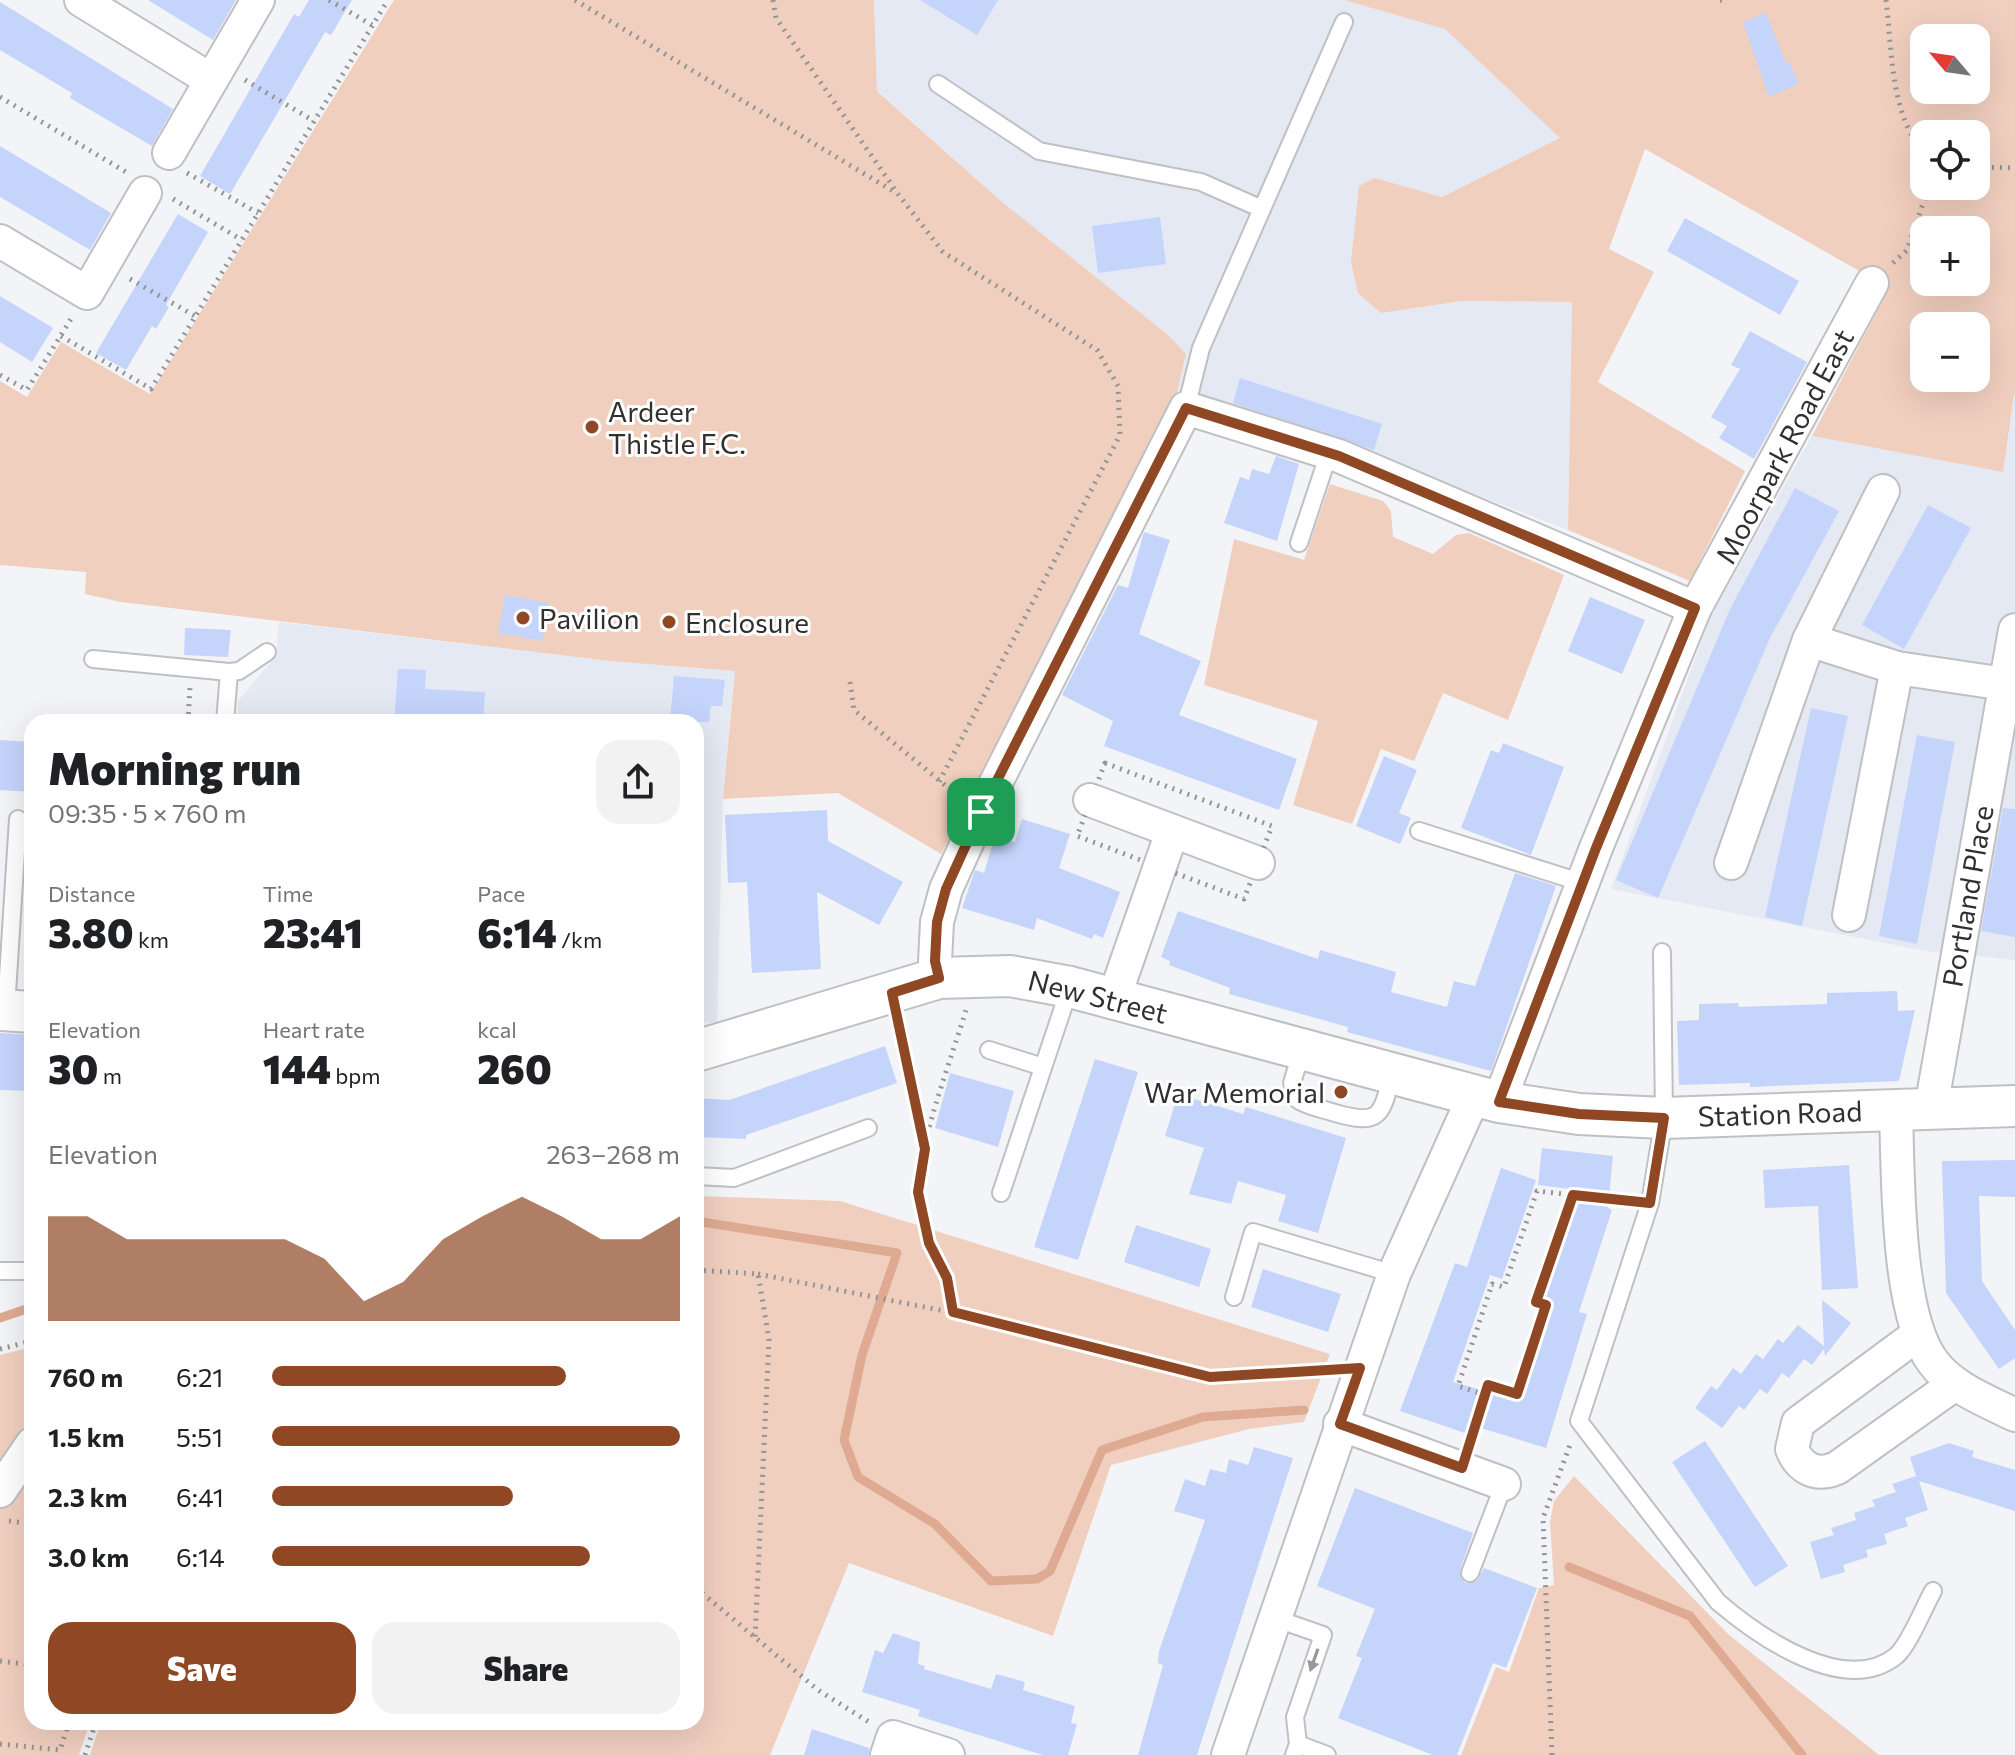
<!DOCTYPE html>
<meta charset="utf-8">
<style>
:root{--surface:#fff;--page:#f2f2f2;--text:#202124;--muted:#757577;--accent:#8f4823}
body{margin:0;font-family:Commissioner,sans-serif;background:var(--page);color:var(--text);height:100vh;display:flex;flex-direction:column;font-size:30px;white-space:nowrap}
*{box-sizing:border-box;margin:0}
p{font-size:26px;color:var(--muted)}
.icon{flex:none;width:44px;height:44px;fill:none;stroke:currentColor;stroke-width:2;stroke-linecap:round;stroke-linejoin:round}
.map{position:relative;flex:1;overflow:hidden}
.side{position:absolute;left:24px;top:714px;width:680px;height:1016px;display:flex;flex-direction:column;background:var(--surface);border-radius:24px;box-shadow:0 8px 32px #0002}
.side>*{flex:none}
.needle{width:52px;rotate:299deg}
.buttons{position:absolute;left:1910px;top:24px;display:grid;gap:16px}
.buttons a{display:grid;place-items:center;width:80px;height:80px;border-radius:16px;background:var(--surface);box-shadow:0 8px 32px #0002;font-size:40px}
.pin{position:absolute;display:grid;place-items:center;width:68px;height:68px;color:#fff;margin:-34px;border-radius:16px;box-shadow:0 4px 12px #0006}
.round{display:grid;place-items:center;flex:none;width:84px;height:84px;border-radius:24px;background:var(--page)}
.summary{display:flex;align-items:center;justify-content:space-between;height:136px;padding:0 24px}
h1{font-size:44px;font-weight:800;line-height:60px}
.figures{display:grid;grid-template-columns:repeat(3,1fr);gap:12px;height:136px;padding:8px 24px}
.figures div{display:grid;align-content:center}
.figures b{font-size:40px;font-weight:800}
.figures small{font-size:22px;font-weight:400}
.figures p{font-size:22px}
.chart{height:224px;padding:16px 24px}
.chart p{display:flex;justify-content:space-between}
.chart svg{width:100%;height:144px;margin-top:8px;fill:var(--accent);opacity:.7}
.button{display:flex;gap:16px;margin-top:auto;padding:16px 24px}
.button a{flex:1;height:92px;border-radius:24px;background:var(--accent);color:#fff;font-size:32px;font-weight:800;line-height:92px;text-align:center}
.button a+a{background:var(--page);color:var(--text)}
ul{padding:0 24px;list-style:none;font-size:26px}
li{display:grid;grid-template-columns:128px 96px 1fr;align-items:center;height:60px}
li i{height:20px;border-radius:10px;background:var(--accent)}
.map>svg:first-child{display:block}
.built{fill:#e5e9f3}
.green{fill:#f1cfbf;fill-rule:evenodd}
.lines{fill:none;stroke-linecap:round;stroke-linejoin:round}
.stream{stroke:#deaa92;stroke-width:9}
.building{fill:#c5d4fb}
.service-casing{stroke:#bfc0c3;stroke-width:20}
.minor-casing{stroke:#bfc0c3;stroke-width:36}
.tertiary-casing{stroke:#bfc0c3;stroke-width:44}
.path{stroke:#939496;stroke-width:5;stroke-dasharray:2 6;stroke-linecap:butt}
.service{stroke:#fff;stroke-width:16}
.minor{stroke:#fff;stroke-width:32}
.tertiary{stroke:#fff;stroke-width:40}
.oneway{fill:#989898}
.route-casing{stroke:#fff;stroke-width:16}
.route{stroke:#8f4823;stroke-width:10}
.poi-dot{fill:#8f4823;stroke:#fff;stroke-width:3}
.labels{text-anchor:middle;dominant-baseline:central;stroke-width:6;stroke-linejoin:round;paint-order:stroke}
.poi-label{font-size:28px;fill:#303031;stroke:#fff;text-anchor:start}
.street-label{font-size:28px;fill:#303031;stroke:#fff}
</style>
<div class="map">
<svg width="2015" height="1755" viewBox="0 0 2015 1755">
<rect width="100%" height="100%" fill="#f3f4f7"/>
<!-- built -->
<g class="built">
<path d="M874,0H1344L1445,28L1561,138L1442,197L1375,178L1381,313L1462,301L1572,302L1568,530L1372,454L1177,394L1186,354L1001,201L877,90Z"/>
<path d="M2015,389V960L1925,951L1611,889L1710,618L1812,436L2003,472Z"/>
<path d="M279,622L609,661L735,671L723,799L717,1023L696,1022V722H237L238,701L276,656Z"/>
</g>
<!-- green -->
<g class="green">
<path d="M394,0H874L877,91L1001,201L1168,335L1186,354L1175,401L941,854L838,793L723,799L735,671L609,661L121,602L85,594L86,572L0,565V381L27,397L61,342L150,394Z"/>
<path d="M1344,0H2015V389L2003,472L1812,436L1889,288L1645,149L1609,249L1654,272L1598,382L1745,471L1690,581L1568,530L1572,302L1462,301L1381,313L1358,293L1351,262L1359,186L1375,178L1442,197L1560,138L1445,29ZM1924,38H1976V90H1924ZM1924,134H1976V186H1924ZM1924,230H1976V282H1924ZM1924,326H1976V378H1924Z"/>
<path d="M1330,484L1383,501L1391,511L1393,537L1433,554L1456,535L1469,533L1564,575L1508,720L1443,693L1414,761L1381,749L1352,824L1293,805L1318,721L1204,685L1234,539L1304,560Z"/>
<path d="M696,1196L840,1201L1330,1354L1304,1422L1249,1429L1111,1465L1053,1636L849,1563L770,1755H90L101,1722H696Z"/>
<path d="M32,1347V1722H90L79,1755H0V1355Z"/>
<path d="M1574,1476L1728,1634L1879,1755H1461L1496,1667L1509,1672L1539,1588L1554,1585L1550,1522L1554,1501Z"/>
</g>
<g class="lines">
<!-- stream -->
<g class="stream">
<path d="M696,1221L897,1253L862,1355L844,1440L858,1477L935,1524L991,1581L1037,1579L1050,1571L1102,1450L1203,1417L1304,1410"/>
<path d="M0,1318L32,1307"/>
<path d="M1569,1567L1690,1616L1802,1755"/>
</g>
</g>
<!-- building -->
<g class="building">
<path d="M148,0H236L213,40Z"/>
<path d="M309,0H352L331,35L325,32L230,194L200,176L294,14L299,17Z"/>
<path d="M920,0H998L977,35Z"/>
<path d="M0,2L173,109L152,146L70,98L72,93L0,50Z"/>
<path d="M1766,13L1786,63L1789,62L1799,84L1769,97L1743,22Z"/>
<path d="M0,146L111,213L90,250L0,197Z"/>
<path d="M178,214L208,232L166,305L169,307L156,329L152,326L126,370L96,353Z"/>
<path d="M1160,217L1166,264L1098,273L1092,226Z"/>
<path d="M1685,218L1799,281L1780,315L1667,251Z"/>
<path d="M0,296L53,328L32,362L0,342Z"/>
<path d="M1750,331L1807,362L1754,459L1719,438L1727,426L1711,417L1740,369L1731,365Z"/>
<path d="M1240,378L1382,424L1374,450L1233,403Z"/>
<path d="M1276,456L1299,464L1277,541L1224,523L1240,477L1249,480L1252,469L1269,474Z"/>
<path d="M1795,488L1839,511L1770,638L1658,898L1616,880L1730,609Z"/>
<path d="M1928,505L1971,528L1904,649L1862,625Z"/>
<path d="M1144,532L1170,540L1139,634L1201,661L1179,715L1297,759L1279,810L1104,746L1113,721L1062,695L1118,585L1128,588Z"/>
<path d="M505,595L549,603L542,641L498,633Z"/>
<path d="M1590,597L1645,620L1622,674L1568,651Z"/>
<path d="M185,628L231,630L228,657L184,655Z"/>
<path d="M398,669L426,670L425,689L485,692L483,722H394Z"/>
<path d="M674,676L725,680L722,706H711L709,722H670Z"/>
<path d="M1811,708L1848,716L1802,926L1765,917Z"/>
<path d="M1917,735L1955,742L1917,944L1879,936Z"/>
<path d="M0,740L32,742V792L0,790Z"/>
<path d="M1503,743L1564,767L1531,855L1461,828L1491,750L1499,753Z"/>
<path d="M1384,756L1417,770L1399,813L1411,818L1400,844L1356,826Z"/>
<path d="M2003,808L2015,809V937L1981,931Z"/>
<path d="M827,810L828,841L903,882L879,925L817,892L821,969L752,973L747,882L728,883L725,815Z"/>
<path d="M1022,819L1070,834L1059,868L1120,892L1103,938L1094,934L1092,939L1037,918L1034,930L962,908L975,870L984,873L995,836L1015,842Z"/>
<path d="M1515,873L1556,886L1491,1071L1347,1032L1348,1027L1229,994L1230,988L1169,965L1170,961L1161,957L1178,911L1318,959L1320,950L1396,972L1391,992L1447,1007L1454,981L1475,986Z"/>
<path d="M1897,991L1898,1011L1915,1010L1899,1081L1750,1087V1083L1679,1085L1677,1021L1699,1020V1004L1738,1003L1739,1007L1827,1004V993Z"/>
<path d="M0,1033L32,1035V1091L0,1090Z"/>
<path d="M885,1046L897,1083L746,1135V1139L696,1137V1098L729,1100Z"/>
<path d="M1095,1059L1138,1072L1078,1260L1034,1247Z"/>
<path d="M950,1073L1014,1091L998,1147L935,1128Z"/>
<path d="M1178,1094L1243,1114L1246,1107L1346,1138L1318,1233L1278,1221L1286,1195L1238,1181L1231,1204L1189,1194L1204,1148L1165,1136Z"/>
<path d="M1542,1148L1613,1156L1608,1208L1612,1210L1579,1312L1587,1314L1546,1448L1471,1425L1468,1434L1400,1411L1455,1263L1467,1267L1501,1168L1536,1180L1502,1279L1490,1275L1453,1382L1520,1401L1552,1303L1544,1301L1579,1190L1538,1185Z"/>
<path d="M2015,1160V1197L1979,1196L1982,1281L2015,1330V1358L1999,1369L1946,1293L1942,1161Z"/>
<path d="M1849,1165L1858,1288L1822,1290L1818,1206L1765,1208L1763,1170Z"/>
<path d="M1136,1225L1211,1249L1199,1287L1124,1262Z"/>
<path d="M1263,1269L1341,1294L1328,1332L1251,1307Z"/>
<path d="M1822,1300L1851,1323L1825,1356L1824,1349L1812,1365L1804,1359L1789,1378L1782,1373L1767,1394L1760,1389L1744,1410L1739,1406L1722,1428L1695,1408L1711,1386L1717,1390L1733,1368L1741,1374L1756,1354L1763,1359L1778,1339L1783,1343L1798,1325L1824,1346Z"/>
<path d="M1705,1441L1788,1566L1755,1587L1672,1462Z"/>
<path d="M1949,1443L1974,1451L1972,1457L2015,1470V1511L1919,1481L1928,1510L1905,1518L1908,1526L1884,1534L1887,1544L1866,1550L1868,1557L1843,1565L1845,1572L1821,1579L1810,1542L1834,1535L1831,1528L1856,1520L1854,1513L1875,1506L1872,1500L1896,1492L1892,1484L1916,1476L1910,1457Z"/>
<path d="M1254,1447L1293,1458L1197,1755H1138L1163,1665L1158,1663L1159,1651L1205,1520L1174,1511L1185,1479L1205,1486L1210,1469L1226,1473L1229,1459L1248,1465Z"/>
<path d="M1355,1488L1473,1533L1460,1570L1465,1583L1477,1581L1484,1568L1537,1588L1506,1668L1493,1663L1457,1755H1433L1338,1718L1362,1658L1356,1656L1375,1609L1317,1586Z"/>
<path d="M893,1633L920,1642L918,1664L925,1666L924,1669L991,1689L996,1674L1025,1682L1023,1690L1075,1706L1071,1723L1077,1724L1068,1755H1043L1020,1748L918,1716L920,1710L862,1692L875,1650L883,1653Z"/>
<path d="M812,1729L869,1748V1755H804Z"/>
</g>
<g class="lines">
<defs>
<g id="service">
<path d="M938,84L1039,151L1201,182L1262,209"/>
<path d="M1186,408L1201,348L1344,22"/>
<path d="M1299,543L1329,453"/>
<path d="M93,659L229,672L239,671L267,652"/>
<path d="M225,722L229,672"/>
<path d="M1419,831L1583,883"/>
<path d="M1662,952L1664,1118L1650,1203L1579,1421L1718,1602C1759,1637 1845,1697 1896,1656C1909,1645 1924,1607 1933,1591"/>
<path d="M6,1009L18,819"/>
<path d="M989,1050L1043,1067"/>
<path d="M1302,1050L1292,1083L1298,1100C1309,1107 1323,1109 1335,1113C1380,1126 1382,1116 1392,1073"/>
<path d="M696,1176L734,1178L868,1128"/>
<path d="M1001,1193L1070,987"/>
<path d="M0,1271H27"/>
<path d="M1234,1297L1253,1232L1394,1274"/>
<path d="M1470,1573L1504,1484"/>
<path d="M1274,1618L1323,1635L1295,1717L1298,1744L1294,1755"/>
<path d="M1298,1744L1327,1755"/>
</g>
<g id="minor">
<path d="M81,0L211,80"/>
<path d="M169,153L258,0"/>
<path d="M0,241L87,293L145,193"/>
<path d="M1809,640L1897,668L2005,684"/>
<path d="M1090,800L1258,863"/>
<path d="M1731,863L1809,640L1883,491"/>
<path d="M1849,915L1897,668"/>
<path d="M939,978L935,961L937,922L946,889L981,812L1186,408L1339,456L1695,608"/>
<path d="M1114,998L1172,832"/>
<path d="M1499,1102L1596,848L1695,608L1872,283"/>
<path d="M1931,1108L2015,630"/>
<path d="M1896,1109C1898,1172 1896,1313 1933,1362C1952,1388 1987,1401 2015,1415"/>
<path d="M1917,1335L1798,1423L1792,1449C1800,1469 1817,1477 1837,1468L1955,1384"/>
<path d="M1340,1424L1504,1484"/>
<path d="M0,1491L32,1444"/>
<path d="M887,1755L893,1737L948,1755"/>
<path d="M1228,1755L1394,1274L1474,1096"/>
</g>
<g id="tertiary">
<path d="M0,1010L32,1012"/>
<path d="M696,1051L939,978L1010,976L1070,987L1499,1102L1579,1114L1664,1118L2015,1106"/>
</g>
</defs>
<!-- service casing -->
<use href="#service" class="service-casing"/>
<!-- minor casing -->
<use href="#minor" class="minor-casing"/>
<!-- tertiary casing -->
<use href="#tertiary" class="tertiary-casing"/>
<!-- path -->
<g class="path">
<path d="M329,0L372,25"/>
<path d="M575,0L893,191"/>
<path d="M773,0L776,18L898,194L943,252L1097,350L1118,386L1120,435L939,782"/>
<path d="M1720,0H1725"/>
<path d="M1886,0C1892,47 1890,116 1924,152"/>
<path d="M245,80L314,121"/>
<path d="M0,97L126,172"/>
<path d="M1976,167L2015,168"/>
<path d="M187,173L258,213"/>
<path d="M173,199L242,240"/>
<path d="M1893,263L1907,250L1929,186"/>
<path d="M130,279L195,316"/>
<path d="M61,336L151,389L388,0"/>
<path d="M0,375L27,390L71,319"/>
<path d="M850,682L854,710L957,795"/>
<path d="M188,722L190,687"/>
<path d="M1105,763L1272,826L1244,899L1077,836Z"/>
<path d="M899,1025L924,1148"/>
<path d="M696,1270L758,1274L769,1339L755,1638"/>
<path d="M758,1274L980,1318L1210,1377L1331,1370"/>
<path d="M953,1312C946,1269 923,1238 918,1195C914,1157 954,1051 966,1010"/>
<path d="M0,1349L32,1341"/>
<path d="M1485,1395L1488,1385L1517,1394L1546,1305L1536,1302L1573,1195"/>
<path d="M1471,1441L1485,1395L1458,1386L1492,1284L1504,1287L1537,1191L1628,1201"/>
<path d="M9,1521L32,1524"/>
<path d="M696,1588L818,1690L869,1722"/>
<path d="M0,1661L32,1665"/>
<path d="M0,1744L60,1750L69,1722"/>
<path d="M85,1755L96,1722"/>
<path d="M1552,1755L1543,1518L1570,1445"/>
</g>
<!-- service -->
<use href="#service" class="service"/>
<!-- minor -->
<use href="#minor" class="minor"/>
<!-- tertiary -->
<use href="#tertiary" class="tertiary"/>
</g>
<!-- one-way arrows -->
<defs><path id="oneway-solid" d="M-6-.8H1V-3.2L6.5 0L1 3.2V.8H-6Z" transform="scale(2)"/></defs>
<use class="oneway" href="#oneway-solid" transform="translate(1314 1660) rotate(109)"/>
<g class="lines">
<defs>
<path id="route" d="M1186,408L1339,456L1695,608L1596,848L1499,1102L1579,1114L1664,1118L1650,1203L1573,1195L1536,1302L1546,1305L1517,1394L1488,1385L1462,1468L1340,1424L1360,1368L1210,1377L953,1312L947,1278L929,1243L918,1192L925,1149L892,993L939,978L935,961L937,922L946,889L981,812Z"/>
</defs>
<!-- route casing -->
<use href="#route" class="route-casing"/>
<!-- route -->
<use href="#route" class="route"/>
</g>
<!-- markers -->
<g class="poi-dot">
<circle cx="592" cy="427" r="8"/>
<circle cx="523" cy="618" r="8"/>
<circle cx="669" cy="622" r="8"/>
<circle cx="1341" cy="1092" r="8"/>
</g>
<g class="labels">
<!-- poi labels -->
<g class="poi-label">
<text x="608" y="411">Ardeer<tspan x="608" dy="32">Thistle F.C.</tspan></text>
<text x="539" y="618">Pavilion</text>
<text x="685" y="622">Enclosure</text>
<text x="1325" y="1092" text-anchor="end">War Memorial</text>
</g>
<!-- street labels -->
<g class="street-label">
<text transform="translate(1784 446) rotate(-62)">Moorpark Road East</text>
<text transform="translate(1967 896) rotate(-80)">Portland Place</text>
<text transform="translate(1098 996) rotate(14)">New Street</text>
<text transform="translate(1780 1113) rotate(-2)">Station Road</text>
</g>
</g>
</svg>
<div class="buttons">
<a><svg class="needle" viewBox="-14 -14 28 28"><path d="M0-13l5 13h-10z" fill="#e53935"/><path d="M0 13l5-13h-10z" fill="#757577"/></svg></a>
<a><svg class="icon" aria-label="locate" viewBox="0 0 24 24"><circle cx="12" cy="12" r="6"/><path d="M12 2v4M12 18v4M2 12h4M18 12h4"/></svg></a>
<a>+</a>
<a>−</a>
</div>
<div class="pin" style="left:981px;top:812px;background:#1e9e55"><svg class="icon" aria-label="arrive" viewBox="0 0 24 24"><path d="M6 21V4h12l-3 4 3 4H6"/></svg></div>
<section class="side">
<div class="summary"><div><h1>Morning run</h1><p>09:35 · 5 × 760 m</p></div><a class="round"><svg class="icon" aria-label="share" viewBox="0 0 24 24"><path d="M12 15V3M7 8l5-5 5 5M5 13v7h14v-7"/></svg></a></div>
<div class="figures">
<div><p>Distance</p><b>3.80<small> km</small></b></div>
<div><p>Time</p><b>23:41</b></div>
<div><p>Pace</p><b>6:14<small> /km</small></b></div>
</div>
<div class="figures">
<div><p>Elevation</p><b>30<small> m</small></b></div>
<div><p>Heart rate</p><b>144<small> bpm</small></b></div>
<div><p>kcal</p><b>260</b></div>
</div>
<div class="chart"><p><span>Elevation</span>263–268 m</p>
<svg viewBox="0 0 160 44" preserveAspectRatio="none"><path d="M0 44V12L10 12L20 19L30 19L40 19L50 19L60 19L70 25L80 38L90 32L100 19L110 12L120 6L130 12L140 19L150 19L160 12V44z"/></svg>
</div>
<ul>
<li><b>760 m</b>6:21<i style="width:72%"></i></li>
<li><b>1.5 km</b>5:51<i style="width:100%"></i></li>
<li><b>2.3 km</b>6:41<i style="width:59%"></i></li>
<li><b>3.0 km</b>6:14<i style="width:78%"></i></li>
</ul>
<div class="button"><a>Save</a><a>Share</a></div>
</section>
</div>
